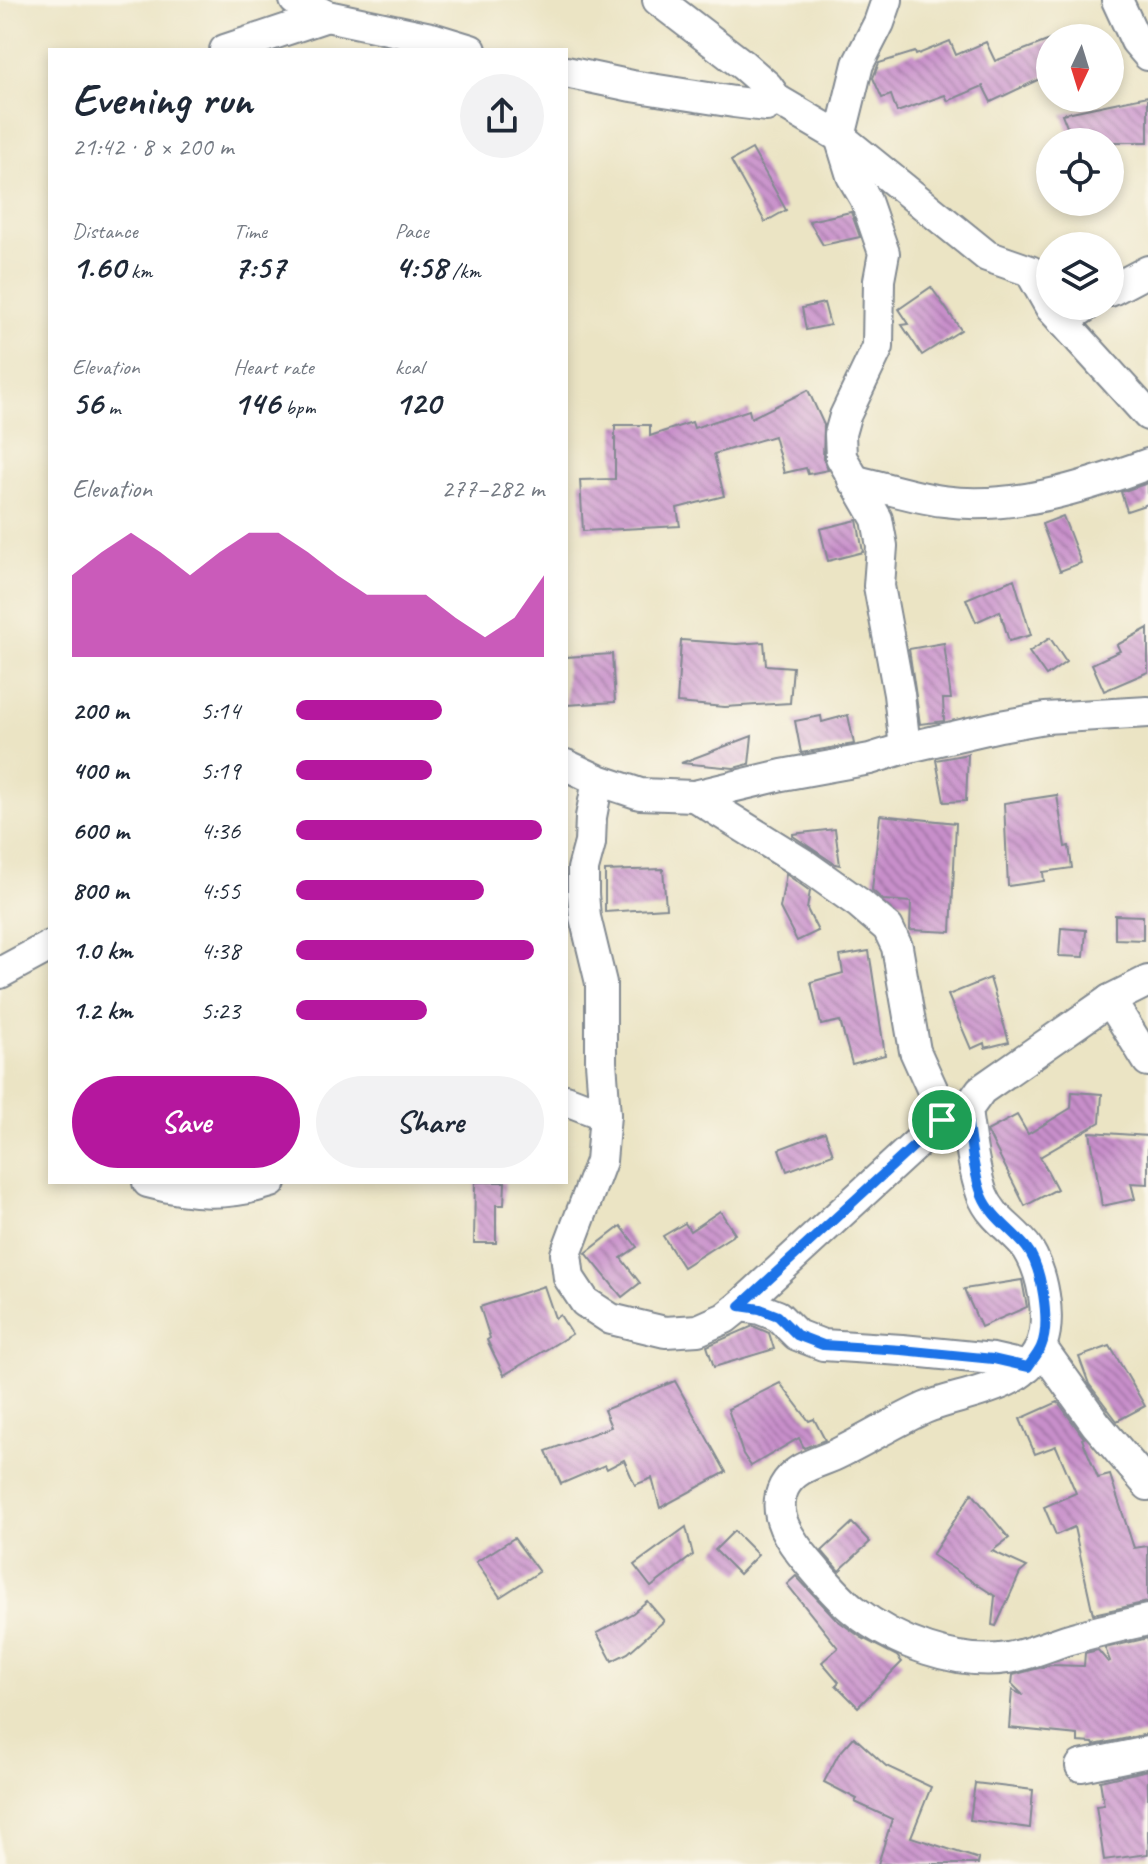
<!DOCTYPE html>
<meta charset="utf-8">
<style>
:root{--surface:#fff;--page:#f2f2f3;--text:#1f2937;--muted:#747a83;--accent:#b5179e}
body{margin:0;font-family:Caveat,sans-serif;background:var(--page);color:var(--text);height:100vh;display:flex;flex-direction:column;font-size:30px;white-space:nowrap}
*{box-sizing:border-box;margin:0}
p{font-size:26px;color:var(--muted)}
.icon{flex:none;width:44px;height:44px;fill:none;stroke:currentColor;stroke-width:2;stroke-linecap:round;stroke-linejoin:round}
.map{position:relative;flex:1;overflow:hidden}
.side{position:absolute;left:48px;top:48px;width:520px;height:1136px;display:flex;flex-direction:column;background:var(--surface);border-radius:0px;box-shadow:0 4px 12px #0003}
.side>*{flex:none}
.needle{width:52px;rotate:184deg}
.controls{position:absolute;left:1036px;top:24px;display:grid;gap:16px}
.controls a{display:grid;place-items:center;width:88px;height:88px;border-radius:50%;background:var(--surface);box-shadow:0 4px 12px #0003;font-size:40px}
.pin{position:absolute;display:grid;place-items:center;width:68px;height:68px;color:#fff;margin:-34px;border:4px solid #fff;border-radius:50%;box-shadow:0 2px 8px #0007}
.round{display:grid;place-items:center;flex:none;width:84px;height:84px;border-radius:42px;background:var(--page)}
.overview{display:flex;align-items:center;justify-content:space-between;height:136px;padding:0 24px}
h1{font-size:44px;font-weight:600;line-height:60px}
.stats{display:grid;grid-template-columns:repeat(3,1fr);gap:12px;height:136px;padding:8px 24px}
.stats div{display:grid;align-content:center}
.stats b{font-size:34px;font-weight:600}
.stats small{font-size:22px;font-weight:400}
.stats p{font-size:22px}
.chart{height:224px;padding:16px 24px}
.chart p{display:flex;justify-content:space-between}
.chart svg{width:100%;height:144px;margin-top:8px;fill:var(--accent);opacity:.7}
.action{display:flex;gap:16px;margin-top:auto;padding:16px 24px}
.action a{flex:1;height:92px;border-radius:48px;background:var(--accent);color:#fff;font-size:32px;font-weight:600;line-height:92px;text-align:center}
.action a+a{background:var(--page);color:var(--text)}
ul{padding:0 24px;list-style:none;font-size:26px}
li{display:grid;grid-template-columns:128px 96px 1fr;align-items:center;height:60px}
li i{height:20px;border-radius:10px;background:var(--accent)}
.map>svg:first-child{display:block}
.building{fill:url(#building-back-hatch)}
.lines{fill:none;stroke-linecap:round;stroke-linejoin:round}
.minor-casing{stroke:#838a91;stroke-width:34}
.minor{stroke:#fff;stroke-width:30}
.route-casing{stroke:#fff;stroke-width:16}
.route{stroke:#1a73e8;stroke-width:10}
</style>
<div class="map">
<svg width="1148" height="1864" viewBox="0 0 1148 1864">
<defs>
<pattern id="building-back-hatch" width="6" height="6" patternUnits="userSpaceOnUse" patternTransform="scale(2)"><rect width="6" height="6" fill="#c88fca"/><path d="M-1 5l2 2M0 0l6 6M5-1l2 2" fill="none" stroke="#a275a7"/></pattern>
</defs>
<rect width="100%" height="100%" fill="#fbf7ec"/>
<filter id="ink" filterUnits="userSpaceOnUse"><feTurbulence type="fractalNoise" baseFrequency=".0125" numOctaves="2"/><feDisplacementMap in="SourceGraphic" scale="16" xChannelSelector="R" yChannelSelector="G"/><feConvolveMatrix kernelMatrix="1 2 1 2 8 2 1 2 1" color-interpolation-filters="sRGB"/></filter>
<filter id="wash" filterUnits="userSpaceOnUse"><feTurbulence type="fractalNoise" baseFrequency=".006" numOctaves="4" result="noise"/><feDisplacementMap in="SourceGraphic" scale="32" xChannelSelector="R" yChannelSelector="G"/><feGaussianBlur stdDeviation="1.8" result="paint"/><feColorMatrix in="noise" values="0 0 0 0 0 0 0 0 0 0 0 0 0 0 0 0 0 1.4 0 .05"/><feComposite in="paint" operator="in"/></filter>
<g filter="url(#wash)">
<rect width="100%" height="100%" fill="#ebe4c4"/>
<g id="blocks">
<!-- building -->
<g class="building">
<path d="M1050,40V74L991,102L983,86L948,101L945,95L897,112L891,95L882,98L873,78L879,63L915,52L916,55L950,41L956,55L986,42L995,61Z"/>
<path d="M1148,96V142H1073L1062,114Z"/>
<path d="M752,149L786,210L765,222L731,161Z"/>
<path d="M851,212L860,237L823,245L809,221Z"/>
<path d="M931,287L961,330L922,355L902,325L909,324L899,309Z"/>
<path d="M824,303L830,325L806,330L802,308Z"/>
<path d="M808,390L824,425L823,458L828,470L808,474L806,468L784,473L774,436L714,454L724,496L677,508L680,526L583,531L580,480L615,479V425H650V436L692,422L694,428L749,410L751,418Z"/>
<path d="M1148,483V504L1127,511L1121,492Z"/>
<path d="M1063,516L1081,563L1060,571L1042,524Z"/>
<path d="M857,520L863,552L828,561L820,529Z"/>
<path d="M1014,579L1031,635L1009,641L1000,611L976,622L966,599Z"/>
<path d="M1148,628V672L1104,691L1092,664L1120,651L1117,645Z"/>
<path d="M1050,638L1066,662L1046,676L1029,652Z"/>
<path d="M681,640L737,644L764,642L766,665L793,667L790,703L725,707L677,703Z"/>
<path d="M944,643L951,699H943L944,721L920,724L909,649Z"/>
<path d="M612,654L615,702L566,705V657Z"/>
<path d="M848,715L854,744L801,753L795,721L821,716L822,722Z"/>
<path d="M752,736L749,764L734,768L681,763Z"/>
<path d="M968,754L966,801L944,802L936,760Z"/>
<path d="M1057,795L1065,847L1069,846L1072,868L1043,872L1044,881L1008,886L1004,803Z"/>
<path d="M880,815L956,823L951,932L910,930L911,902L883,900L872,890Z"/>
<path d="M835,829L840,865L835,864L793,836V834Z"/>
<path d="M663,869L666,908L605,912V871Z"/>
<path d="M786,874L810,891L807,909L818,931L797,941L780,908Z"/>
<path d="M1115,915L1143,916V940L1115,939Z"/>
<path d="M1061,928L1086,930L1084,957L1059,956Z"/>
<path d="M869,951L885,1055L852,1064L840,1021L821,1025L811,982L843,973L840,956Z"/>
<path d="M990,978L1009,1042L985,1048L984,1043L971,1049L948,995Z"/>
<path d="M1072,1092L1102,1094L1100,1122L1040,1157L1057,1189L1025,1206L987,1131L1017,1115L1028,1134L1071,1108Z"/>
<path d="M825,1132L833,1154L787,1171L779,1149Z"/>
<path d="M1090,1132L1148,1136V1184L1131,1183L1135,1199L1102,1206Z"/>
<path d="M475,1182H505L504,1205H496V1243H474Z"/>
<path d="M720,1211L735,1234L683,1267L663,1236L685,1223L690,1231Z"/>
<path d="M621,1226L637,1247L621,1258L640,1283L622,1297L586,1253Z"/>
<path d="M1022,1280L1027,1307L981,1327L964,1289Z"/>
<path d="M544,1286L555,1318L560,1315L572,1334L504,1375L487,1340L490,1338L480,1307Z"/>
<path d="M753,1326L769,1333L774,1349L714,1367L707,1346Z"/>
<path d="M1110,1346L1145,1406L1117,1421L1089,1384L1079,1357Z"/>
<path d="M675,1381L726,1472L660,1508L652,1478L635,1485L624,1460L607,1469L605,1465L561,1484L546,1451L611,1427L604,1410Z"/>
<path d="M780,1383L809,1421L814,1419L825,1440L804,1448L799,1438L751,1466L743,1454L728,1409Z"/>
<path d="M1058,1402L1084,1438L1082,1439L1098,1478L1110,1475L1134,1548L1148,1546V1602L1093,1614L1074,1527L1056,1535L1044,1507L1076,1493L1056,1446L1035,1454L1020,1419Z"/>
<path d="M972,1493L1009,1538L992,1551L1027,1567L1020,1573L996,1626L992,1625L995,1596L932,1555Z"/>
<path d="M852,1523L870,1542L839,1571L822,1551Z"/>
<path d="M686,1527L693,1555L651,1587L634,1565Z"/>
<path d="M734,1531L758,1555L739,1574L715,1550Z"/>
<path d="M514,1538L539,1572L500,1597L476,1562Z"/>
<path d="M796,1576L837,1620L862,1638L897,1656L902,1662L858,1707L836,1685L839,1682L822,1662L838,1648L787,1584Z"/>
<path d="M647,1601L664,1621L628,1653L612,1661L597,1633L633,1613Z"/>
<path d="M1148,1638V1734L1094,1745L1093,1743L1078,1742V1735L1009,1728L1012,1690L1023,1695L1012,1684L1013,1675L1050,1665L1084,1666L1085,1653L1098,1650L1108,1662L1110,1661L1105,1648Z"/>
<path d="M854,1737L886,1766L931,1787L911,1837L979,1859L978,1864H878L892,1819L855,1802L857,1799L824,1782L838,1755Z"/>
<path d="M1148,1770V1854L1104,1860L1096,1806L1104,1805L1100,1781Z"/>
<path d="M975,1783L1033,1790L1030,1828L970,1820Z"/>
</g>
</g>
</g>
<g filter="url(#ink)">
<use href="#blocks" fill-opacity="0" stroke="#838a91" stroke-width="2"/>
<g class="lines">
<defs>
<g id="minor">
<path d="M295,0L327,16L435,39L471,50"/>
<path d="M658,0L743,65L767,86L777,100L840,137L987,256L1030,271L1051,308L1148,415"/>
<path d="M887,0L879,23L858,64L840,137L852,176L865,198L884,253L879,280L878,347L845,416L840,434L841,457L877,519L882,546L879,586L899,694L905,748"/>
<path d="M1117,0L1136,41L1148,55"/>
<path d="M225,50L327,16"/>
<path d="M566,72L632,86L734,102L766,106L777,100"/>
<path d="M1110,291L1148,271"/>
<path d="M1063,322L1086,306"/>
<path d="M853,480C883,487 913,497 943,501C1011,511 1085,487 1148,464"/>
<path d="M566,765L598,780L640,794L694,796L782,775L870,759L905,748L1000,726L1045,718L1148,712"/>
<path d="M598,780L591,817L590,843L583,869V894L585,917L601,983V1062L605,1115L601,1161L566,1254L569,1278L585,1302L611,1319L665,1332L698,1330L725,1318L740,1306L760,1309L778,1316L797,1335L823,1345L902,1350L993,1359L1028,1367"/>
<path d="M694,796L805,865L860,904L888,928L897,947L915,1051L933,1091L942,1120"/>
<path d="M0,973L50,946"/>
<path d="M1110,1000L1148,1061"/>
<path d="M566,1100L605,1115"/>
<path d="M966,1111C970,1138 973,1168 982,1194C992,1220 1015,1230 1028,1249C1043,1273 1051,1317 1042,1343C1027,1390 964,1392 925,1408C896,1421 868,1439 839,1453C820,1463 796,1465 784,1487C770,1515 792,1543 809,1563C823,1579 838,1598 855,1611C894,1642 958,1666 1008,1658C1027,1655 1047,1646 1066,1640C1093,1632 1120,1626 1148,1620"/>
<path d="M148,1182C192,1194 227,1196 271,1182"/>
<path d="M740,1306L942,1120L966,1111L981,1090L1110,1000L1148,981"/>
<path d="M1041,1347L1096,1424L1148,1485"/>
<path d="M1081,1766L1148,1752"/>
</g>
</defs>
<!-- minor casing -->
<use href="#minor" class="minor-casing"/>
<!-- minor -->
<use href="#minor" class="minor"/>
</g>
</g>
<g class="lines" filter="url(#ink)">
<defs>
<path id="route" d="M966,1111C970,1136 973,1172 982,1195C991,1217 1011,1229 1026,1247C1042,1266 1051,1324 1041,1347C1038,1354 1032,1361 1028,1367L993,1359L902,1350L823,1345L797,1335L778,1316L760,1309L740,1306L942,1120Z"/>
</defs>
<!-- route casing -->
<use href="#route" class="route-casing"/>
<!-- route -->
<use href="#route" class="route"/>
</g>
</svg>
<div class="controls">
<a><svg class="needle" viewBox="-14 -14 28 28"><path d="M0-13l5 13h-10z" fill="#e53935"/><path d="M0 13l5-13h-10z" fill="#747a83"/></svg></a>
<a><svg class="icon" aria-label="locate" viewBox="0 0 24 24"><circle cx="12" cy="12" r="6"/><path d="M12 2v4M12 18v4M2 12h4M18 12h4"/></svg></a>
<a><svg class="icon" aria-label="layers" viewBox="0 0 24 24"><path d="M12 4l9 5-9 5-9-5zM3 14l9 5 9-5"/></svg></a>
</div>
<div class="pin" style="left:942px;top:1120px;background:#1e9e55"><svg class="icon" aria-label="arrive" viewBox="0 0 24 24"><path d="M6 21V4h12l-3 4 3 4H6"/></svg></div>
<section class="side">
<div class="overview"><div><h1>Evening run</h1><p>21:42 · 8 × 200 m</p></div><a class="round"><svg class="icon" aria-label="share" viewBox="0 0 24 24"><path d="M12 15V3M7 8l5-5 5 5M5 13v7h14v-7"/></svg></a></div>
<div class="stats">
<div><p>Distance</p><b>1.60<small> km</small></b></div>
<div><p>Time</p><b>7:57</b></div>
<div><p>Pace</p><b>4:58<small> /km</small></b></div>
</div>
<div class="stats">
<div><p>Elevation</p><b>56<small> m</small></b></div>
<div><p>Heart rate</p><b>146<small> bpm</small></b></div>
<div><p>kcal</p><b>120</b></div>
</div>
<div class="chart"><p><span>Elevation</span>277–282 m</p>
<svg viewBox="0 0 160 44" preserveAspectRatio="none"><path d="M0 44V19L10 12L20 6L30 12L40 19L50 12L60 6L70 6L80 12L90 19L100 25L110 25L120 25L130 32L140 38L150 32L160 19V44z"/></svg>
</div>
<ul>
<li><b>200 m</b>5:14<i style="width:59%"></i></li>
<li><b>400 m</b>5:19<i style="width:55%"></i></li>
<li><b>600 m</b>4:36<i style="width:99%"></i></li>
<li><b>800 m</b>4:55<i style="width:76%"></i></li>
<li><b>1.0 km</b>4:38<i style="width:96%"></i></li>
<li><b>1.2 km</b>5:23<i style="width:53%"></i></li>
</ul>
<div class="action"><a>Save</a><a>Share</a></div>
</section>
</div>
